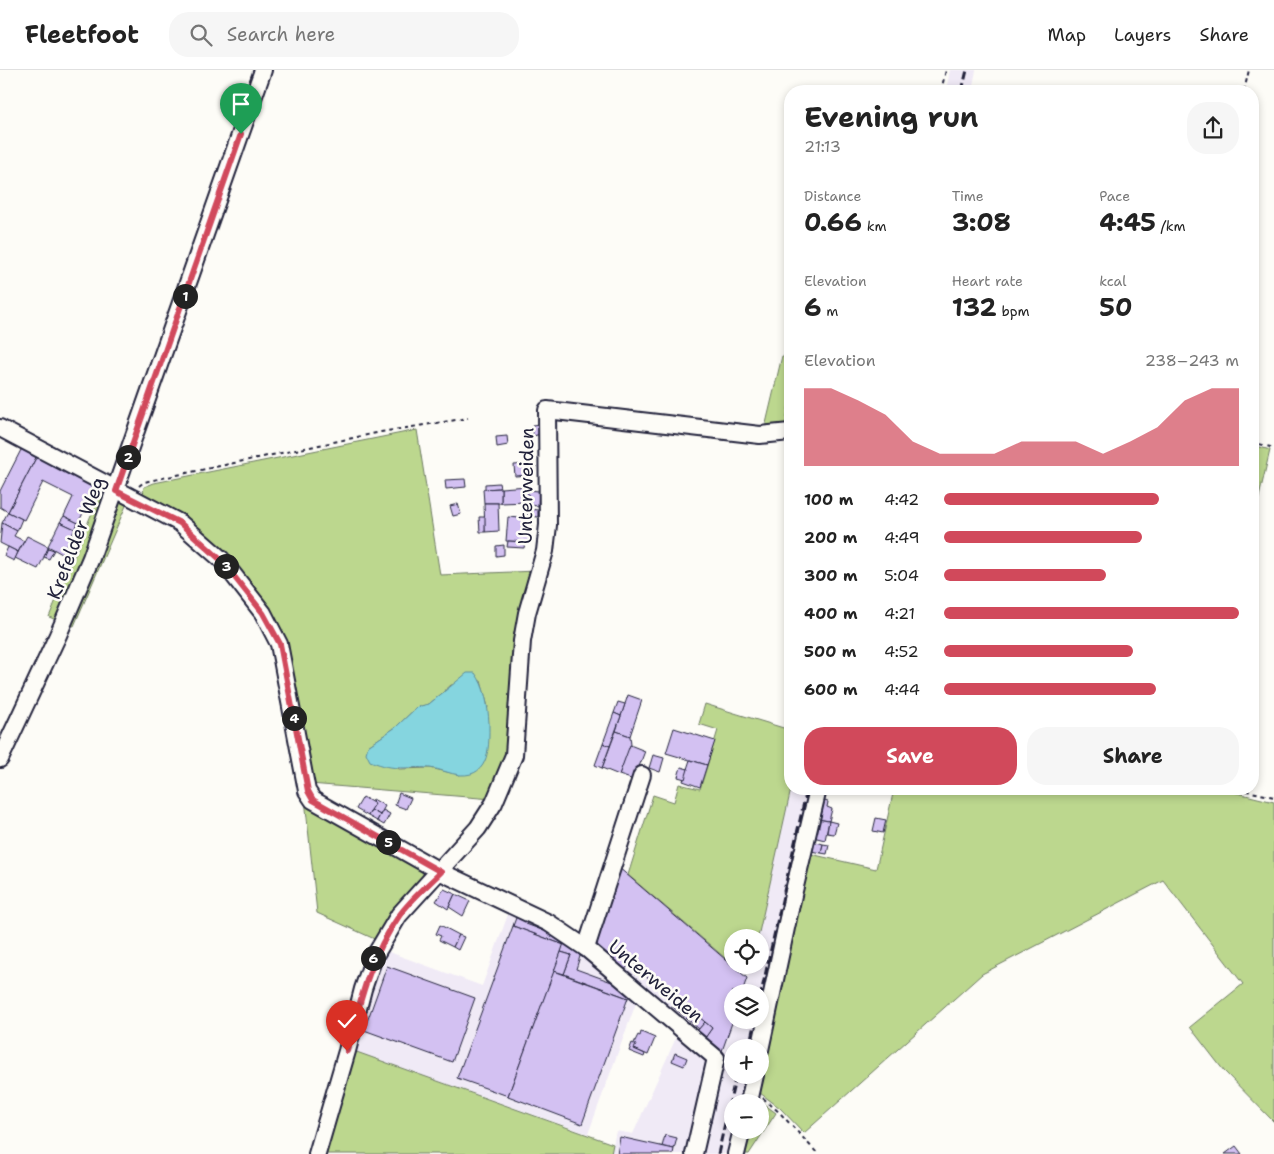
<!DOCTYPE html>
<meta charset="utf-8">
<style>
:root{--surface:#fff;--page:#f6f6f6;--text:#222;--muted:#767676;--line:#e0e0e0;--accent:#d1495b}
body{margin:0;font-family:"Shantell Sans",sans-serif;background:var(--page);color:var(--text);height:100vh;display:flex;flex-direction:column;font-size:19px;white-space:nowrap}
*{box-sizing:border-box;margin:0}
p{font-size:16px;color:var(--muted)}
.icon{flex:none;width:28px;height:28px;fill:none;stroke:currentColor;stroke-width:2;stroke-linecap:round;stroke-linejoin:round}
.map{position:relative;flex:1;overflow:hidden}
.details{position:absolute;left:784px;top:15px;width:475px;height:710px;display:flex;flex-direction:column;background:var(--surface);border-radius:20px;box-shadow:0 2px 8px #0003}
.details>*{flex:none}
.tools{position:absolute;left:724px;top:859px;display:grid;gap:10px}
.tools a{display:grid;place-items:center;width:45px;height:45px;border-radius:50%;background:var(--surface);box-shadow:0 2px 8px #0003;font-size:25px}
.pin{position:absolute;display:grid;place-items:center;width:42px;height:42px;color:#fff;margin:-51px -21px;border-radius:50% 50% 50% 0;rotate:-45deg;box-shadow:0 0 5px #0007}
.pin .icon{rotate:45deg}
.km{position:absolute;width:25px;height:25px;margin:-12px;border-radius:50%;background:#222;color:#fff;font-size:14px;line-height:25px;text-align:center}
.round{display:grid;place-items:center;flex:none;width:52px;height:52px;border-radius:20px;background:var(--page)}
.summary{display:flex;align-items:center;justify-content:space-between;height:85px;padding:0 20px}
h1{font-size:28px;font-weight:700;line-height:38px}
.figures{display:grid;grid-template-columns:repeat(3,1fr);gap:8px;height:85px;padding:5px 20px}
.figures div{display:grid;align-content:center}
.figures b{font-size:25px;font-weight:700}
.figures small{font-size:14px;font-weight:400}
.figures p{font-size:14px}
.chart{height:140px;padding:10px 20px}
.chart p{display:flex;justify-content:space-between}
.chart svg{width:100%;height:90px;margin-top:5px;fill:var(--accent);opacity:.7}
.primary-button{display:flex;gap:10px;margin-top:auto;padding:10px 20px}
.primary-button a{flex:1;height:58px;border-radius:20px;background:var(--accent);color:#fff;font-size:20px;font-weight:700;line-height:58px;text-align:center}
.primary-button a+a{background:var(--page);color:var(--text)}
ul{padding:0 20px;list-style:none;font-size:16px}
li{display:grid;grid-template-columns:80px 60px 1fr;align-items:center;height:38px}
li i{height:12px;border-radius:6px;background:var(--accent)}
header{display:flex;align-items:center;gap:30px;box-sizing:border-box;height:70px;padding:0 25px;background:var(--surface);border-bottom:1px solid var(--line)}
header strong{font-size:24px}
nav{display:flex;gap:28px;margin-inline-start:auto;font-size:18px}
.search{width:350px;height:45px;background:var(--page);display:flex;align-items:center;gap:12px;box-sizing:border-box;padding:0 18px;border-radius:20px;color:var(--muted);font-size:19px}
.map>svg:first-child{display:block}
.built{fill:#f0eaf6;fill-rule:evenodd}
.green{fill:#bcd78e;stroke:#6f7c64;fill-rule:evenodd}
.water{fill:#85d5df;stroke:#5d8d9d}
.building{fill:#d3c1f2;stroke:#22223b}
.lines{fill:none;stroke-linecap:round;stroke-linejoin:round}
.minor-casing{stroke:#22223b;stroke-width:20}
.path{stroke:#22223b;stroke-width:2;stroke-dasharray:4 4;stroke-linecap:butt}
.minor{stroke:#fdfcf7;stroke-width:16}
.rail{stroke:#22223b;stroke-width:3;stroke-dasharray:8 4;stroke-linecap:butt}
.route-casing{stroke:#fff;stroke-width:10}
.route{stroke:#d1495b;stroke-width:6}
.labels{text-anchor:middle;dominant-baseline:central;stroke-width:5;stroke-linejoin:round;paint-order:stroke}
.street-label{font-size:19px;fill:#22223b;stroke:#fdfcf7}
</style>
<header>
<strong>Fleetfoot</strong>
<div class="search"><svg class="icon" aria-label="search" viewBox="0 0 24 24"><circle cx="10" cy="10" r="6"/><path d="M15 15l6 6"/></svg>Search here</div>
<nav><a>Map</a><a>Layers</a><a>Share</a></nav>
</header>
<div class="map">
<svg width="1274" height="1084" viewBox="0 0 1274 1084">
<rect width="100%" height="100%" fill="#fdfcf7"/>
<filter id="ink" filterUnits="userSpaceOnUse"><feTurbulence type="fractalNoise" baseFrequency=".02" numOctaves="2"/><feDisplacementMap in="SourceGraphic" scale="10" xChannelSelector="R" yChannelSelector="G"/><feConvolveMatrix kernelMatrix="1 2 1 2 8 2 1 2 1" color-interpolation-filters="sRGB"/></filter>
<g filter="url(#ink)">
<!-- built -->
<g class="built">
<path d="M950,0H976L972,21H946Z"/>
<path d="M791,719H815L757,977L732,978V1005H751L745,1032H732V1060H739L734,1084H611L616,1061L633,1064L679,961L723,1000V985L688,953L684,955L594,877L618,796L748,907L752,895H760V868L758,867ZM732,922H760V950H732Z"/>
<path d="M510,839L545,855L639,925L588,1064L351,980L381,879L482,916Z"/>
</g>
<!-- green -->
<g class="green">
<path d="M782,286L790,288V326L785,360L764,362Z"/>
<path d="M417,360L440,505L536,501L513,680L492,729L310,714L281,563L165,437L143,423L144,417L154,413ZM481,611L488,637L460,705L430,698L399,699L368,676L396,657L417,637L429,634L440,625L451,615Z"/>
<path d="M1253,375L1270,380L1253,453L1252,375Z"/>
<path d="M103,416L108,426L59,551L49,547Z"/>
<path d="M123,431H128L74,556L70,555L118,434Z"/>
<path d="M705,634L790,660L791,719L758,867L732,868V894L628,805L653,725L674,732L679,714L700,719L718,660L699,654Z"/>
<path d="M894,719H1221L1274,732V1052L1224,1001L1190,957L1243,914L1163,810L982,904L804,1063L780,1038L760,1023L756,1012L760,1005V993L806,783L876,799Z"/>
<path d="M305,729L423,801V807L379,871L317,843Z"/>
<path d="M351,980L613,1074L611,1084H320Z"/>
<path d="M753,1026L776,1043L749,1084H740L745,1060H760V1032H751Z"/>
</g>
<!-- water -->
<path class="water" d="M467,603H475C485,616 488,636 489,653C489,674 491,707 460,705C450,704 440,699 430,698C405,696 397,702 370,691L366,683L368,676L396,657L417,637L429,634L440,625Z"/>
<!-- building -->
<g class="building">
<path d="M540,354L541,364L533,366L532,355Z"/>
<path d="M507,366L508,375L497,377L496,367Z"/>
<path d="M23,376L38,384L8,442L0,437V421Z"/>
<path d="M38,384L98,414L78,453L64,446L73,427L43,412L24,450L8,442Z"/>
<path d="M530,394L531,405L515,406L514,395Z"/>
<path d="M465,409L466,417L446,419L445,410Z"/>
<path d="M499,413L500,418L485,419V414Z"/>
<path d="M528,416V432L501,433V418Z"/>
<path d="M501,418V433H484L483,419Z"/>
<path d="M528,420L539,421L538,436L528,435Z"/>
<path d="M484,433H498L499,461L485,462Z"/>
<path d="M458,434L461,444L453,446L450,436Z"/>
<path d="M528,439L538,440V447L528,446Z"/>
<path d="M8,442L22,449L17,461L2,453Z"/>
<path d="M64,446L78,453L75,459L60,452Z"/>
<path d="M479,447H485V462H480Z"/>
<path d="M508,447L531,449L530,472L506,471Z"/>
<path d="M60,452L75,459L62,484L48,476Z"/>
<path d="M2,453L17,461L14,466L24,471L18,482L0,473Z"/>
<path d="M27,466L49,477L38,499L15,488Z"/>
<path d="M508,471L525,472L524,478L507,477Z"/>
<path d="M504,475V485L496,486V476Z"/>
<path d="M8,477L18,482L14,491L4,486Z"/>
<path d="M48,478L54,480L49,489L44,487Z"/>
<path d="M628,625L642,630L630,666L616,661Z"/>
<path d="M618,632L625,634L621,646L614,643Z"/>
<path d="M614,643L621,646L610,676L603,673Z"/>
<path d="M674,658L715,671L707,695L666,683Z"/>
<path d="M616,661L630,666L631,675L619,705L602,698Z"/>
<path d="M603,673L610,676L602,698L595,695Z"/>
<path d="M630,675L645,681L634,710L619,705Z"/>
<path d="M653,685L664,688L660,702L649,698Z"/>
<path d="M690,690L707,695L700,717L683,711Z"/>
<path d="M681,697L688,699L685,709L678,707Z"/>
<path d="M399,723L411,728L406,739L395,735Z"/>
<path d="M363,727L375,734L368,746L356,739Z"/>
<path d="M373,729L385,736L380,745L371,740L375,734L372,732Z"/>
<path d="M821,730L828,732L827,737L832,739L829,751L817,749Z"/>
<path d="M371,740L380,745L377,751L368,746Z"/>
<path d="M383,740L390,744L384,755L377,751Z"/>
<path d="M876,748L886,750L883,763L873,761Z"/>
<path d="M817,749L829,751L825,770L813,767Z"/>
<path d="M829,751L837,753L834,764L827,763Z"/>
<path d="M813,771L823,774L821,783L811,781Z"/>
<path d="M823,774L829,775L827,784L821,783Z"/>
<path d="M618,797L747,908L742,922H732L733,950L722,981L704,969L712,958L666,919L663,921L646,906L648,903L632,891L624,901L595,877L598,873L595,871Z"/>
<path d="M444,819L455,824L448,839L436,831Z"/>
<path d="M455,824L470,831L463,846L449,837Z"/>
<path d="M517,845L528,849L526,854L566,869L564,875L513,856Z"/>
<path d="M440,855L459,865L453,877L439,870L441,866L436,864Z"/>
<path d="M513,856L564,875L508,1026L457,1008Z"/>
<path d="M459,865L464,867L458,880L453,877Z"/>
<path d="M564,873L582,880L576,899L631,919L628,928L564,904L571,885L561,882Z"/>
<path d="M561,882L571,885L564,904L554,901Z"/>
<path d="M387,896L475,928L452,992L364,960Z"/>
<path d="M554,901L628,928L582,1054L508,1026Z"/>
<path d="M678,929L705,952L699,959L672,936Z"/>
<path d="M705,952L712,958L705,968L697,961Z"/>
<path d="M641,962L655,968L648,985L634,979V973L638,965L640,966Z"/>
<path d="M632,973L636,975L634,979L645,984L644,987L629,981Z"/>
<path d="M675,983L687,988L684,996L672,991Z"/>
<path d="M665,1065L677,1068L674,1079L662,1077Z"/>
<path d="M620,1067L674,1079L673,1084H617Z"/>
<path d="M1236,1076L1242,1084H1225Z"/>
</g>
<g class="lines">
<defs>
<g id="minor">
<path d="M0,358L180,453L221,489L263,543L279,574L307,721L313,730L441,802L549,853L586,878L716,988L694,1084"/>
<path d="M0,689L58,565L91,488L263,0"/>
<path d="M586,878L642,705"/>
<path d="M760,980L793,825L818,719"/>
<path d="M749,1032L755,1005"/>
<path d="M317,1084L347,981L363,919L374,887L399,845L478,758L494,733L514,685L522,571L527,543L545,481L548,455L547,340L760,365L790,362"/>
<path d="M736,1084L742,1060"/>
</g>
</defs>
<!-- minor casing -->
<use href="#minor" class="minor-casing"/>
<!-- path -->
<g class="path">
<path d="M941,21L946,0"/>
<path d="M1244,21L1249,0"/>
<path d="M1252,372L1274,378"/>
<path d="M139,416L144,412L381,362L468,348"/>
<path d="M1238,719L1274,727"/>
<path d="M763,1028L780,1043L818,1084"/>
</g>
<!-- minor -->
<use href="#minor" class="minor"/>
<!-- rail -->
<g class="rail">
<path d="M962,21L967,0"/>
<path d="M760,928L807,719"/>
<path d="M749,978L755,950"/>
<path d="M718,1084L736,1005"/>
</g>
</g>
</g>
<g class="lines" filter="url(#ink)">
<defs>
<path id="route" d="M241,64L116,421L180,453L221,490L263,543L280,574L308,721L313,730L441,802C427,816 410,830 399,846C369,889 360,932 347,981"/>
</defs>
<!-- route casing -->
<use href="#route" class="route-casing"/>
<!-- route -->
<use href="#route" class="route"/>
</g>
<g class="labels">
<!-- street labels -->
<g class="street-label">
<text transform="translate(526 416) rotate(-89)">Unterweiden</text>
<text transform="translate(76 468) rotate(-69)">Krefelder Weg</text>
<text transform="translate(656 911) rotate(40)">Unterweiden</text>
</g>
</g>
</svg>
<div class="tools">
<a><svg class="icon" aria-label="locate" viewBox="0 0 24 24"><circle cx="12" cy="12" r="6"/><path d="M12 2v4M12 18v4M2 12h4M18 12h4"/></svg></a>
<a><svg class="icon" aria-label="layers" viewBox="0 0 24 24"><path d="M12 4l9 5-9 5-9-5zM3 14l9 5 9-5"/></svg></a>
<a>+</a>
<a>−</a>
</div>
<div class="pin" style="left:241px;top:64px;background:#1e9e55"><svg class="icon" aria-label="arrive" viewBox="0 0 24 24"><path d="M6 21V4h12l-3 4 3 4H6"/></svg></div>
<div class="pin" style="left:347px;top:981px;background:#d93025"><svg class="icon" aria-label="check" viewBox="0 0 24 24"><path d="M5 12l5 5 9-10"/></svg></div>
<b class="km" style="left:185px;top:226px">1</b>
<b class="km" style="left:128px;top:387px">2</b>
<b class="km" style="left:226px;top:496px">3</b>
<b class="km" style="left:294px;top:648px">4</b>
<b class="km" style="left:388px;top:772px">5</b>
<b class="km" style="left:373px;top:888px">6</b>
<section class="details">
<div class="summary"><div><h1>Evening run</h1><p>21:13</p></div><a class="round"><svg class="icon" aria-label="share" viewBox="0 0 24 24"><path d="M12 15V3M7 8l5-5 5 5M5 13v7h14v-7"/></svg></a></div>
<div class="figures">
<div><p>Distance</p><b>0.66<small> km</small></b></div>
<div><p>Time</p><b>3:08</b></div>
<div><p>Pace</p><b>4:45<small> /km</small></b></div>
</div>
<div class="figures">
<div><p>Elevation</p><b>6<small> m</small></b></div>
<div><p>Heart rate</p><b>132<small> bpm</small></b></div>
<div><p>kcal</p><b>50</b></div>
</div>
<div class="chart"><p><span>Elevation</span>238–243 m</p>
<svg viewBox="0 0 160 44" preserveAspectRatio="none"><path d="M0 44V6L10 6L20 12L30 19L40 32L50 38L60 38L70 38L80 32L90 32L100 32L110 38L120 32L130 25L140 12L150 6L160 6V44z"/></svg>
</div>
<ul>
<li><b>100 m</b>4:42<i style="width:73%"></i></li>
<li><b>200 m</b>4:49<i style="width:67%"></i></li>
<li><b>300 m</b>5:04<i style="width:55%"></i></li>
<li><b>400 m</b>4:21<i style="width:100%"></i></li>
<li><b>500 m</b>4:52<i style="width:64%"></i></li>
<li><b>600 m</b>4:44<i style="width:72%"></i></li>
</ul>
<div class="primary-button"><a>Save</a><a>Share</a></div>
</section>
</div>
